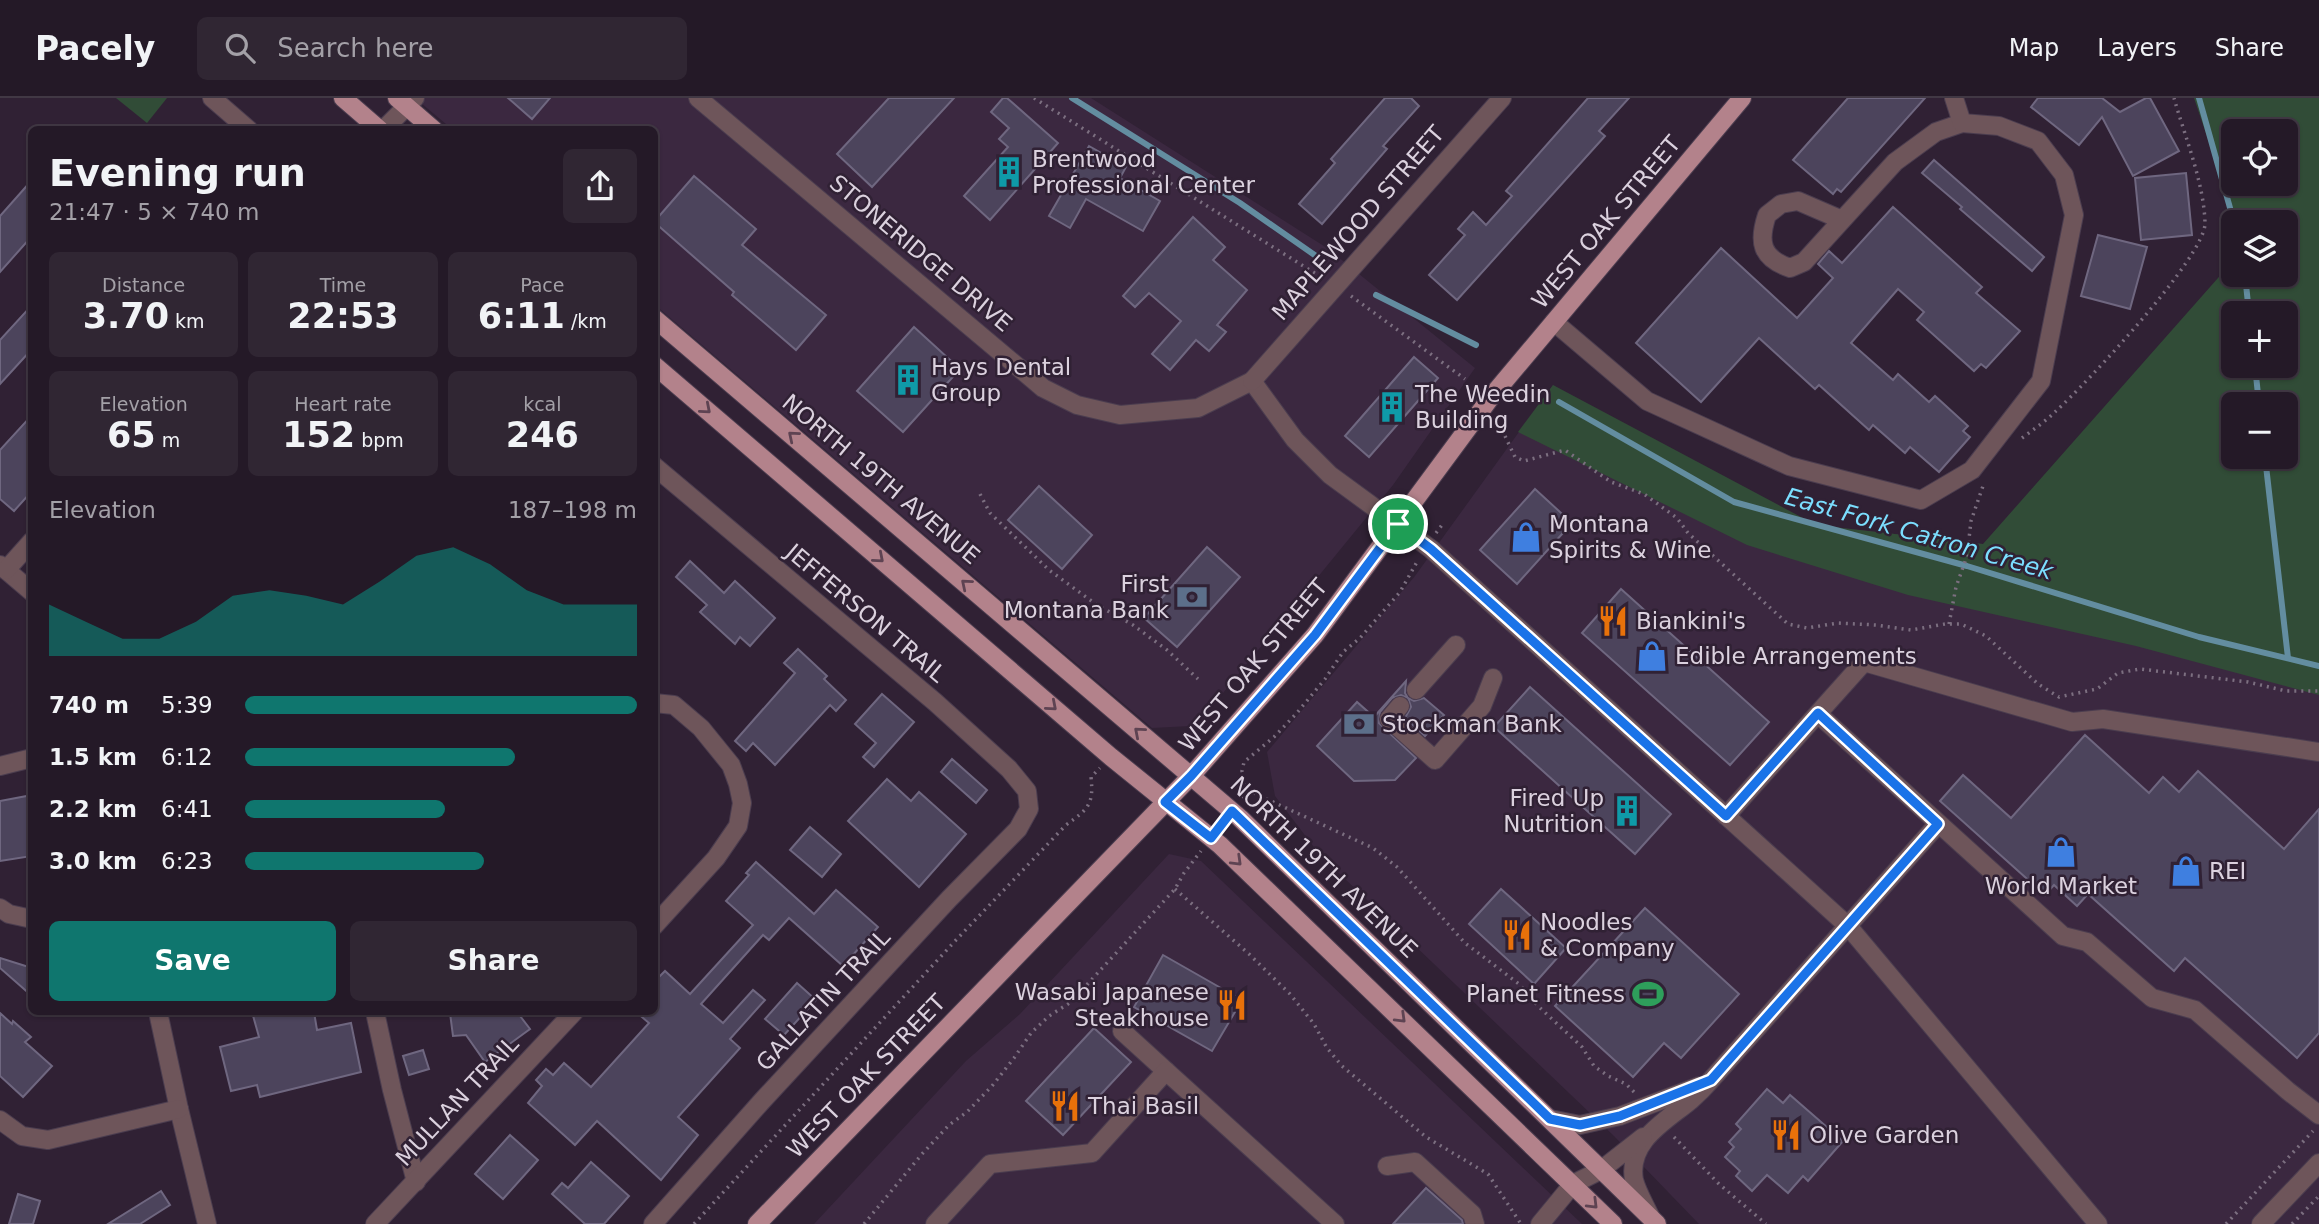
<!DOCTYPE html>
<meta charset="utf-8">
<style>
:root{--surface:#241927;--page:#302633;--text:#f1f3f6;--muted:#a3a0a7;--line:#413844;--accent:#0f766e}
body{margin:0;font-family:"DejaVu Sans",sans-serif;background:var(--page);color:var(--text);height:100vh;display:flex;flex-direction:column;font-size:26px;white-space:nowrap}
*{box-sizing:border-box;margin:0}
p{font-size:23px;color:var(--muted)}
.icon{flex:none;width:38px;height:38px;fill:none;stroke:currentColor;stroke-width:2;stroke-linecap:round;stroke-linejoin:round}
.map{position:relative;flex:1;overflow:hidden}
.details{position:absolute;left:28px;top:28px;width:630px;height:889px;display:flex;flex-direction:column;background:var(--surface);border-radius:10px;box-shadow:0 2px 5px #0004,0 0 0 2px var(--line)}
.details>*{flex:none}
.tools{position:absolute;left:2221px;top:21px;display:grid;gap:14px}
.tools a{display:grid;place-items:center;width:77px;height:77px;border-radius:10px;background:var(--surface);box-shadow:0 2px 5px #0004,0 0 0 2px var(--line);font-size:35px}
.pin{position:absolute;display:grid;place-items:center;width:60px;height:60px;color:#fff;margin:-30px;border:4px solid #fff;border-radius:50%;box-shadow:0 2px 7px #0007}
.round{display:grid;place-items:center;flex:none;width:74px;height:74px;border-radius:10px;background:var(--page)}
.head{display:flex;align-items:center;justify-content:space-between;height:119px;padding:0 21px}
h1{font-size:38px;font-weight:700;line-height:52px}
.stats{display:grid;grid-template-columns:repeat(3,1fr);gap:10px;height:119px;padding:7px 21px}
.stats div{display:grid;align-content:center;border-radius:10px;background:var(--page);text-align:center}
.stats b{font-size:35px;font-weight:700}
.stats small{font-size:19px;font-weight:400}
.stats p{font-size:19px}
.chart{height:196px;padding:14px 21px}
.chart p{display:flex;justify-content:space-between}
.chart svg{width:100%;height:126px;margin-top:7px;fill:var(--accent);opacity:.7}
.primary-button{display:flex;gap:14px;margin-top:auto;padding:14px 21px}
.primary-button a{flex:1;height:80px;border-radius:10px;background:var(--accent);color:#fff;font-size:28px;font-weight:700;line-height:80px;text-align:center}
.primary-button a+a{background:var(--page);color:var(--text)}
ul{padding:0 21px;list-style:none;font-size:23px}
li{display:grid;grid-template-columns:112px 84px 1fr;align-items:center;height:52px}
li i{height:18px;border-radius:9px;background:var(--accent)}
header{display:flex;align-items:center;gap:42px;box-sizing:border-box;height:98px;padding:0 35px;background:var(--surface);border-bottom:2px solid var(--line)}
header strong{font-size:33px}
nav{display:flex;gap:38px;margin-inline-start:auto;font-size:24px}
.search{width:490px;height:63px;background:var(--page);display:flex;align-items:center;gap:18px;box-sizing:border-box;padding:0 24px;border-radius:10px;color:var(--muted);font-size:26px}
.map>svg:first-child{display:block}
.built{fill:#3b2840}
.green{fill:#314c37;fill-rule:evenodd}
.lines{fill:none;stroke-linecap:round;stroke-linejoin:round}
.stream{stroke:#638da0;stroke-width:6}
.building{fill:#4c445c;stroke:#6f6780;stroke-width:2}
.minor-casing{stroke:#4b3d4f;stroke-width:20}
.major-casing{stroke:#4b3d4f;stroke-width:20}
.path{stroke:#7c6f80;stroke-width:3.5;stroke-dasharray:2 5;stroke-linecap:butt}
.minor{stroke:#6e555a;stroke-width:18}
.major{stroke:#b3828b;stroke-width:18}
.oneway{stroke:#5e4352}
.route-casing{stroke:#fff;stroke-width:14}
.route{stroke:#1a73e8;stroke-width:9}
.labels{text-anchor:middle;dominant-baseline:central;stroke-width:5;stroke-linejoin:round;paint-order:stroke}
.poi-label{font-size:23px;fill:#dbd1de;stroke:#302134;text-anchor:start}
.street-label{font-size:23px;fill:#dbd1de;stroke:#302134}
.water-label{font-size:24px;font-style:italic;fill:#7bdefe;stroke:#302134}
</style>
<header>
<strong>Pacely</strong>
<div class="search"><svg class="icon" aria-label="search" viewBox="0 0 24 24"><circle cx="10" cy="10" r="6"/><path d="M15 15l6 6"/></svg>Search here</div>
<nav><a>Map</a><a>Layers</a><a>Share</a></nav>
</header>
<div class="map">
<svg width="2319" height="1126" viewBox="0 0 2319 1126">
<rect width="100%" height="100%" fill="#302134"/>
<!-- built -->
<g class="built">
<path d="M415,0H1091L1327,150L1475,270L1393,387L1214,606L1190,628L1152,630L655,207L654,32L452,31Z"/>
<path d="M1553,287L1642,340L1816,427L1983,446L2319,590V1126H1699L1614,1038L1320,757L1275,698L1267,654L1415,478Z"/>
<path d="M1169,756L1201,763L1582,1126H814L966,963L1020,916Z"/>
</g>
<!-- green -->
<g class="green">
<path d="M116,0H167L147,25Z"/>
<path d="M2194,0H2319V597L2136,548L1908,497L1747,447L1518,334L1553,287L1816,427L1983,446L2233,163V177H2286V124H2236ZM2233,33H2286V86H2233ZM2233,215H2286V268H2233ZM2233,306H2286V359H2233Z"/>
</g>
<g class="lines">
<!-- stream -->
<g class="stream">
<path d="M1072,0L1240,105L1316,158"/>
<path d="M2199,0L2234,124"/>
<path d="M2245,177L2249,215"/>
<path d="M1376,197L1476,247"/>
<path d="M2255,268L2259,306"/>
<path d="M1559,304L1734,404L1967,468L2199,539L2319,568"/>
<path d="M2265,359L2288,560"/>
</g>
</g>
<!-- building -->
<g class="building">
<path d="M508,0H550L532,21Z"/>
<path d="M889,0H954L872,89L837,56Z"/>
<path d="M1003,0H1007L1058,45L990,122L964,98L1008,49L999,41L1009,30L991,14Z"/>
<path d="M1385,0H1411L1419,8L1383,48L1387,51L1322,126L1299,106L1335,65L1331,61Z"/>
<path d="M1588,0H1629L1599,33L1605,38L1457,202L1429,177L1465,137L1458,131L1473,114L1486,127L1512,98L1506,93Z"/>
<path d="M1848,0H1925L1841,94L1837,91L1833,96L1793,62Z"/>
<path d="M2038,0H2102L2120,14L2146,0H2150L2179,53L2133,78L2102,19L2079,47L2031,9Z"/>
<path d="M1089,48L1126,69L1120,80L1160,103L1143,133L1086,101L1070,130L1049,118Z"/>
<path d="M1934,62L2044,159L2032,173L1960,111L1962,109L1922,75Z"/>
<path d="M2186,75L2192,137L2141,142L2135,80Z"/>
<path d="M694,78L756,131L742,147L826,217L796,252L732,197L734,194L654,124Z"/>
<path d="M32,82V138L0,174V118Z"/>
<path d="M1893,109L1982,189L1976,195L2020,233L1986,270L1981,266L1974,273L1917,222L1924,214L1898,191L1851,245L1893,282L1898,276L1929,304L1935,298L1968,328L1963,333L1970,339L1939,374L1910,349L1905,355L1873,327L1869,332L1819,287L1815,291L1759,240L1701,304L1636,245L1721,150L1797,220L1833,180L1818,166L1829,153L1842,165Z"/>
<path d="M1193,119L1225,149L1213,162L1247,192L1217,227L1226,234L1209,253L1196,242L1170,272L1152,256L1181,223L1149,195L1135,209L1123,198Z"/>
<path d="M2098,137L2147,149L2130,211L2081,198Z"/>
<path d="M32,207V251L0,286V242Z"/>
<path d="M914,229L960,271L903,334L857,293Z"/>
<path d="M1414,259L1438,280L1369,359L1345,338Z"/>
<path d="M32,317V393L14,413L0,401V352Z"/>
<path d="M1039,388L1092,437L1062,471L1008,422Z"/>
<path d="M1535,391L1572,425L1517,486L1480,452Z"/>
<path d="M1207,449L1240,479L1177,549L1144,520Z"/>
<path d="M690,463L724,495L735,483L775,520L750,548L740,539L735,546L700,514L707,507L676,479Z"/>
<path d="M1621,491L1769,624L1730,667L1582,535Z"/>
<path d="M798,551L827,578L824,581L846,602L836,613L830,607L775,667L753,645L746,653L735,643L795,575L784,565Z"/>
<path d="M1406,583L1405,595L1408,600L1414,603L1424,600L1444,617L1425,638L1405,620L1411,609L1408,600L1401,597L1392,600L1380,614L1379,625L1416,660L1395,682L1354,683L1317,648L1357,604L1374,619Z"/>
<path d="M1530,589L1671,716L1635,756L1494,629Z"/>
<path d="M882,596L914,624L874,669L863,659L876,645L855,626Z"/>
<path d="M2085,637L2149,695L2163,679L2179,694L2198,673L2284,751L2319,711V935L2297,960L2185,860L2174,873L2088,796L2077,808L2054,787L2045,797L1940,703L1963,677L2011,720Z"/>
<path d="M952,661L987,692L976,705L941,674Z"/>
<path d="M887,681L911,703L919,694L966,736L919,789L848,723Z"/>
<path d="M32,697V758L0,763V703Z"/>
<path d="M810,729L841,756L822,779L790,752Z"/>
<path d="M756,764L814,816L836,792L878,829L843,868L789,820L769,842L763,837L701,906L723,925L753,892L765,902L730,941L740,950L678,1019L698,1037L661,1082L597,1023L575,1047L528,1005L542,988L536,982L546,971L553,977L564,965L591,989L649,925L636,914H654V884L665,873L690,896L753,827L726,803L749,777L746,775Z"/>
<path d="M1501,791L1566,850L1534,886L1469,826Z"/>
<path d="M1645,810L1739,896L1681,960L1664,945L1633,979L1555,908Z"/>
<path d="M1163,857L1242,902L1212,953L1134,909Z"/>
<path d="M0,860L32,870V898L0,870Z"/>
<path d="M797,885L816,902L784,937L765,921Z"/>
<path d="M252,914H314L317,932L351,925L361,974L260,999L257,987L231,993L220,949L259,939Z"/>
<path d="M465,914H517L530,931L485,964L466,937L453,938L450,915Z"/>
<path d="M0,915L12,926L13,923L31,939L25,944L52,968L23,999L0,978Z"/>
<path d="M1094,930L1131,964L1063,1037L1026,1003Z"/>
<path d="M423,952L429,971L409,977L403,958Z"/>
<path d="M1767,991L1783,1005L1790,997L1843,1043L1808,1083L1803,1078L1788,1095L1767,1077L1752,1093L1736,1078L1740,1073L1725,1059L1734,1049L1729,1044L1741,1031L1736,1026Z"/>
<path d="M510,1037L538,1062L503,1101L475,1076Z"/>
<path d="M591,1064L629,1098L604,1126H585L552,1096L562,1085L568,1090Z"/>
<path d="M1426,1090L1462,1122L1463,1126H1393Z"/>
<path d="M161,1093L170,1107L140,1126H108Z"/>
<path d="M18,1096L40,1103L33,1126H9Z"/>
</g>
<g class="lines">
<defs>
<g id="minor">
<path d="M212,0L249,32"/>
<path d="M698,0L1043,290L1077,307L1120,317L1198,310L1252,283L1295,342L1330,377L1431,451L1848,828L2098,1126"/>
<path d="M383,32L415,0"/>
<path d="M1842,122L1798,103L1781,106L1767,117C1758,144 1761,160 1790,170L1804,164L1895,64L1936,34L1962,25"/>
<path d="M1554,224L1647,303L1789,368L1921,402L1972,372L2041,283L2074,117L2064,77L2038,43L1999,28L1962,25L1954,0"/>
<path d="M1252,283L1502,0"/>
<path d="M0,467L32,494"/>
<path d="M6,472L32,443"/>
<path d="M1416,592L1456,547"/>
<path d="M654,605L674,607L701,630L731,667L738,686L742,705L738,728L716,760L654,828"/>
<path d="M1400,608L1389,621L1435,662L1482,608L1493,580"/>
<path d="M1818,616L2063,838L2087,844L2152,900L2195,912L2288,993L2319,1017"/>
<path d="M0,668L32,660"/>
<path d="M1726,718L1864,564L2072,624L2103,621L2319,654"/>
<path d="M0,810L9,816L32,821"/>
<path d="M158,914L179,1011L207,1126"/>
<path d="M375,914L392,992L416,1084"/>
<path d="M1122,933L1166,973"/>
<path d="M1550,1021L1580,1027L1620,1018L1699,988"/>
<path d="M0,1022L22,1038L48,1042L179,1011"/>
<path d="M1387,1068L1415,1064L1472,1116L1475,1126"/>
<path d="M1650,1118C1645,1107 1637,1094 1634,1082C1627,1043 1666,1023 1691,1002C1698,996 1705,989 1711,982L1938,726"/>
<path d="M375,1126L574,914"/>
<path d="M653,1126L762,1003L949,801L1018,731L1029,711L1027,693L1009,671L935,604L654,368"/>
<path d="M935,1126L990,1066L1092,1055L1166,973L1335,1126"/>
<path d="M1540,1126L1573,1086L1601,1072L1643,1039"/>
<path d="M2261,1126L2319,1065"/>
</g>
<g id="major">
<path d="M343,0L380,32"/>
<path d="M397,0L434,32"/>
<path d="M654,220L1240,720L1657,1126"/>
<path d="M654,267L1111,659L1220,747L1613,1126"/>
<path d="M757,1126L1191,678L1315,537L1491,299L1742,0"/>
</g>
</defs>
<!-- minor casing -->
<use href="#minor" class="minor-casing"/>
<!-- major casing -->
<use href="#major" class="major-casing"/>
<!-- path -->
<g class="path">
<path d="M1034,0L1321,179"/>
<path d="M1351,198L1465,281"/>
<path d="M1505,338L1515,359L1524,363L1565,352L1611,384L1644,396L1677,420L1688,435L1788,526L1807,530L1838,525L1876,527L1911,532L1945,526H1961L1986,538L2038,586L2059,599L2097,591L2118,575L2140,571L2248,584L2286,593H2319"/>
<path d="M2022,340C2034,331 2046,323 2056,313C2085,287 2206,158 2205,125C2204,85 2185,39 2174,0"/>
<path d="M980,396L990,415L1049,472L1097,507L1133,527L1167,552L1198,581"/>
<path d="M1436,435L1442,427"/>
<path d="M1949,526L1956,489L1967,458L1971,423L1984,385"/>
<path d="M1247,692L1373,750L1397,769L1465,845L1519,886L1538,908L1582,949L1594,968L1608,978L1626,986L1634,994"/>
<path d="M1242,700L1247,692L1242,673L1244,664L1274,639L1296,616L1325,581L1343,554L1360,540L1400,494L1418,462"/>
<path d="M1175,791L1249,856L1290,896L1314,926L1327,950L1342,968L1426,1039L1488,1076L1521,1126"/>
<path d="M1674,1039L1719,1086L1766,1126"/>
<path d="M694,1126L956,842L1066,727C1088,711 1094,707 1091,679L1100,670"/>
<path d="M864,1126L922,1056L949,1027L967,1014L992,988L1014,960L1031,935L1049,918L1071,904L1175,791L1184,775L1201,753"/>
<path d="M2226,1126L2313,1033"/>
<path d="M2292,1126L2319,1098"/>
</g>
<!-- minor -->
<use href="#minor" class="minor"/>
<!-- major -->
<use href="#major" class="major"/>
</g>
<!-- one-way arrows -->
<defs><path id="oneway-chevron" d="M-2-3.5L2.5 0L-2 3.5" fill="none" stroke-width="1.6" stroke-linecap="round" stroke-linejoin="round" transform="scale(1.75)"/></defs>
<g class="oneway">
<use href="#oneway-chevron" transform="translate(706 311) rotate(41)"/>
<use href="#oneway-chevron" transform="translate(793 338) rotate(-140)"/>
<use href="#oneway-chevron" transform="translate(879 460) rotate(41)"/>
<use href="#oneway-chevron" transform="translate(966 486) rotate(-140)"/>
<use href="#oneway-chevron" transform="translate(1052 608) rotate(41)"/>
<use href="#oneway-chevron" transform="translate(1139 634) rotate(-139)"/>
<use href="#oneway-chevron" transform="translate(1237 763) rotate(44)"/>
<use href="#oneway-chevron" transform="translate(1401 920) rotate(44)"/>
<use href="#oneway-chevron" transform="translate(1593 1106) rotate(45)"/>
</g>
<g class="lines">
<defs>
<path id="route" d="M1398,426L1431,451L1726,718L1818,615L1938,726L1711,982L1620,1018L1580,1027L1550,1021L1232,713L1211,740L1165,704L1191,678L1315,537Z"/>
</defs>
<!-- route casing -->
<use href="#route" class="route-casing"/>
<!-- route -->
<use href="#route" class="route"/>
</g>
<!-- icons -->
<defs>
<symbol id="building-bare" viewBox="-9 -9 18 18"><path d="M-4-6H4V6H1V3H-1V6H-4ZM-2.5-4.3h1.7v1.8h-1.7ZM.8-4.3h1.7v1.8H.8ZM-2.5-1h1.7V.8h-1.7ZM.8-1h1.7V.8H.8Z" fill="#0f9aa8" stroke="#302134" stroke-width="2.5" paint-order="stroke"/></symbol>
<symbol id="shop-bare" viewBox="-9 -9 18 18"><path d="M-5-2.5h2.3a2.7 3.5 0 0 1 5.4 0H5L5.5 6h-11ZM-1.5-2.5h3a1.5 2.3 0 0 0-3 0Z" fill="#3f7fe0" stroke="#302134" stroke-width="2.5" paint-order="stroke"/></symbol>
<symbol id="bank-bare" viewBox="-9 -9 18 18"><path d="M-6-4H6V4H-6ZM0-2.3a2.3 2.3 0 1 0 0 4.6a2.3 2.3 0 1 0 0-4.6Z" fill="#5c6f8a" stroke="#302134" stroke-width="2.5" paint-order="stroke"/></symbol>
<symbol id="restaurant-bare" viewBox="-9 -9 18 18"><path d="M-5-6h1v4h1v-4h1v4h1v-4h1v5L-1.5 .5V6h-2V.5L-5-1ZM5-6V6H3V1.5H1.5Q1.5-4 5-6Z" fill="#e8710a" stroke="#302134" stroke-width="2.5" paint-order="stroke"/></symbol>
<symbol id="stadium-bare" viewBox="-9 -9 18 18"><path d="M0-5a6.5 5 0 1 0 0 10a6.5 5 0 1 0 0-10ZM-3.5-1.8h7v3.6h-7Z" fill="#2e9e5b" stroke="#302134" stroke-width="2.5" paint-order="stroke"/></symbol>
</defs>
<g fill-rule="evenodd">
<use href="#building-bare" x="987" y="52" width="44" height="44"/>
<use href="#building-bare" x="886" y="260" width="44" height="44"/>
<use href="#building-bare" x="1370" y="287" width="44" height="44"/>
<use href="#shop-bare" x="1504" y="417" width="44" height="44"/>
<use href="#bank-bare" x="1170" y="477" width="44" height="44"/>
<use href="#restaurant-bare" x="1591" y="501" width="44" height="44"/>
<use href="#shop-bare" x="1630" y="536" width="44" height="44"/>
<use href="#bank-bare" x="1337" y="604" width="44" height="44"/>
<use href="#building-bare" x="1605" y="691" width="44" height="44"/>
<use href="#shop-bare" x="2039" y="732" width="44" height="44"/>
<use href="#shop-bare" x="2164" y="751" width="44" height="44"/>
<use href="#restaurant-bare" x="1495" y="815" width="44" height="44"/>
<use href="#stadium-bare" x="1626" y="874" width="44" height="44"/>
<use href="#restaurant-bare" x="1210" y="885" width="44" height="44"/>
<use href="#restaurant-bare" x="1043" y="986" width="44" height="44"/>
<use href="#restaurant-bare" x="1764" y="1015" width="44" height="44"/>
</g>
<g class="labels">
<!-- poi labels -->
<g class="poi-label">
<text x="1032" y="61">Brentwood<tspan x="1032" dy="26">Professional Center</tspan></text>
<text x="931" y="269">Hays Dental<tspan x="931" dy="26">Group</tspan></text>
<text x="1415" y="296">The Weedin<tspan x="1415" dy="26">Building</tspan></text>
<text x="1549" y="426">Montana<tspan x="1549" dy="26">Spirits &amp; Wine</tspan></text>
<text x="1169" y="486" text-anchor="end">First<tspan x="1169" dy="26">Montana Bank</tspan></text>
<text x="1636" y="523">Biankini's</text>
<text x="1675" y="558">Edible Arrangements</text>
<text x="1382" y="626">Stockman Bank</text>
<text x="1604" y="700" text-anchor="end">Fired Up<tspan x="1604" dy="26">Nutrition</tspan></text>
<text x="2209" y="773">REI</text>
<text x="2061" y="788" text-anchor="middle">World Market</text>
<text x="1540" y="824">Noodles<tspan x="1540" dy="26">&amp; Company</tspan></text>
<text x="1209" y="894" text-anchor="end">Wasabi Japanese<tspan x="1209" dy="26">Steakhouse</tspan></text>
<text x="1625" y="896" text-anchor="end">Planet Fitness</text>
<text x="1088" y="1008">Thai Basil</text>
<text x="1809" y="1037">Olive Garden</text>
</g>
<!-- street labels -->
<g class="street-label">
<text transform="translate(1606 124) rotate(-50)">WEST OAK STREET</text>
<text transform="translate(1358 125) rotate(-49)">MAPLEWOOD STREET</text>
<text transform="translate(921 155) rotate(40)">STONERIDGE DRIVE</text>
<text transform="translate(881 381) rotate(40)">NORTH 19TH AVENUE</text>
<text transform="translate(866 515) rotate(40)">JEFFERSON TRAIL</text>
<text transform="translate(1253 567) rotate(-50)">WEST OAK STREET</text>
<text transform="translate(1324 769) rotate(44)">NORTH 19TH AVENUE</text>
<text transform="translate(823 902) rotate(-47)">GALLATIN TRAIL</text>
<text transform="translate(866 978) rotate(-46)">WEST OAK STREET</text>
<text transform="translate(457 1003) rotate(-47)">MULLAN TRAIL</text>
</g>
<!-- water labels -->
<g class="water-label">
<text transform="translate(1919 436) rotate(16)">East Fork Catron Creek</text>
</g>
</g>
</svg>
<div class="tools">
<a><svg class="icon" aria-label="locate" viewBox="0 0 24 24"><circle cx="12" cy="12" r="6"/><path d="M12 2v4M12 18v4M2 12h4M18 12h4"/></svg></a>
<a><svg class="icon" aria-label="layers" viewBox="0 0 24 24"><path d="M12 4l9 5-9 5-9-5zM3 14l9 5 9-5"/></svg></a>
<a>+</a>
<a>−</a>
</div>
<div class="pin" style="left:1398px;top:426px;background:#1e9e55"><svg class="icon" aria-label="arrive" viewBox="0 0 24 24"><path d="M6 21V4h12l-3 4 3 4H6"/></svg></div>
<section class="details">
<div class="head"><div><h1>Evening run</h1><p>21:47 · 5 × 740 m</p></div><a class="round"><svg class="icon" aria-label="share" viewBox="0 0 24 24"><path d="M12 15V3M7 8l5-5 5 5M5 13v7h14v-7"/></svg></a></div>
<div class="stats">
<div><p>Distance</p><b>3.70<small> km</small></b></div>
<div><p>Time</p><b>22:53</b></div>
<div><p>Pace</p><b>6:11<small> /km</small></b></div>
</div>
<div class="stats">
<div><p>Elevation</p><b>65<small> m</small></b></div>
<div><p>Heart rate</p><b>152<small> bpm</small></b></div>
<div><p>kcal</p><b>246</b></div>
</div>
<div class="chart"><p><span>Elevation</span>187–198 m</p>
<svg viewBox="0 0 160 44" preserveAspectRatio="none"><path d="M0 44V26L10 32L20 38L30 38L40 32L50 23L60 21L70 23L80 26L90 18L100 9L110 6L120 12L130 21L140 26L150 26L160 26V44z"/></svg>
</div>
<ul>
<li><b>740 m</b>5:39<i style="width:100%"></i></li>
<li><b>1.5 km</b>6:12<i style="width:69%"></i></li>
<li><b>2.2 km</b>6:41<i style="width:51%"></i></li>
<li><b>3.0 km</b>6:23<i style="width:61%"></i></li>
</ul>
<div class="primary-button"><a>Save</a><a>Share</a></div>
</section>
</div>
